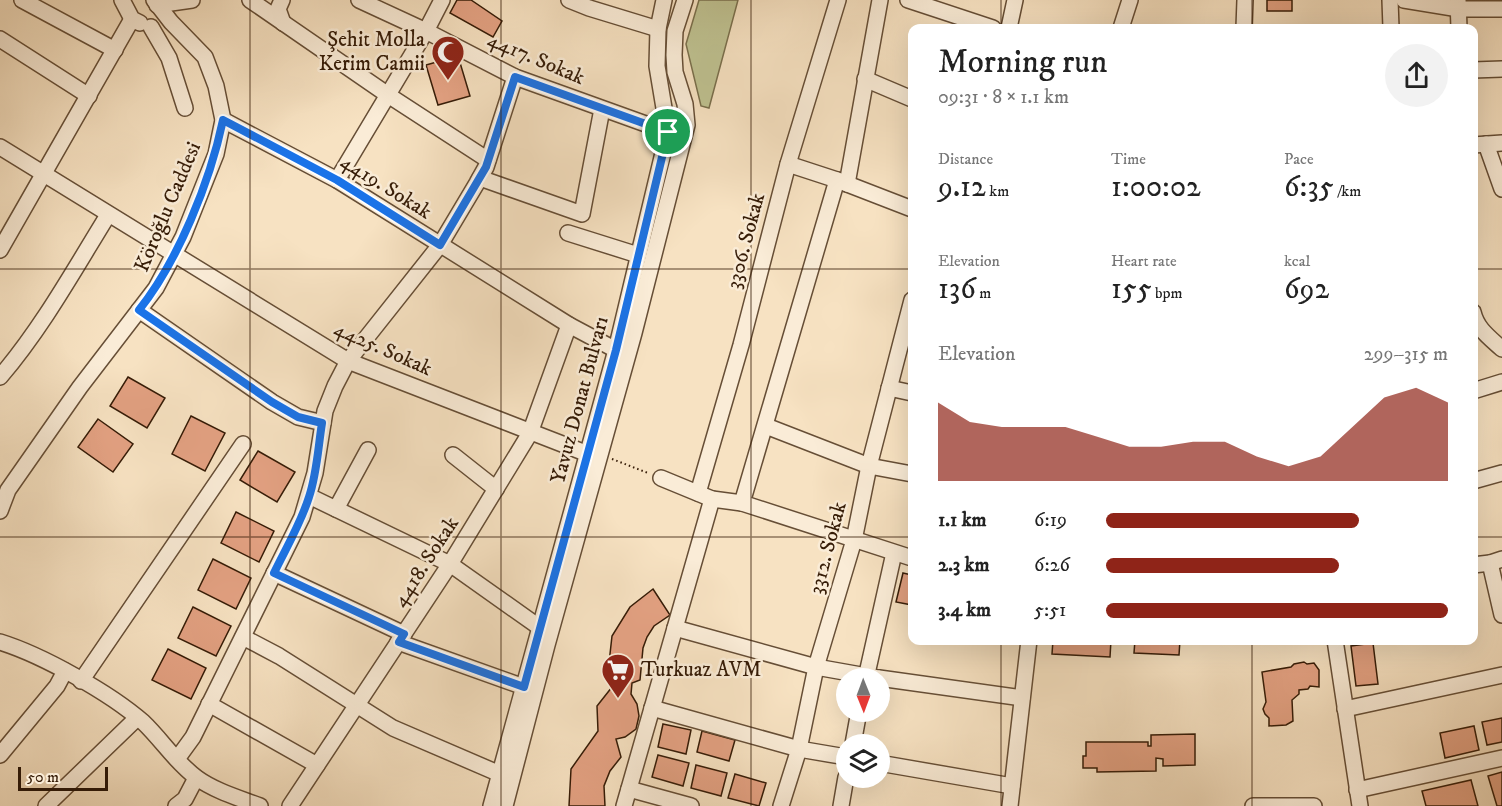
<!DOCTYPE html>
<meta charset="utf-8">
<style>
:root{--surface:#fff;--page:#f2f2f2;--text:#222;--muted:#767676;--accent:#8f2418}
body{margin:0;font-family:"IM FELL DW Pica",serif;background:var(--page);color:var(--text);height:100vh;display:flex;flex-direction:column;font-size:22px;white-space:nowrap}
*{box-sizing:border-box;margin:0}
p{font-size:20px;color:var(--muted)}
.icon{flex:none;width:33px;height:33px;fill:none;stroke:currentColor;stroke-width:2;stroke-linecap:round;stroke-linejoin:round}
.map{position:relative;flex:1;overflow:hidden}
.panel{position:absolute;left:908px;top:24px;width:570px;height:621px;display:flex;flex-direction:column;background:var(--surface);border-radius:12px;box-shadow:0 6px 24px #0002}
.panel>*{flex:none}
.needle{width:39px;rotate:179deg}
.buttons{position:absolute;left:836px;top:668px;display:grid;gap:12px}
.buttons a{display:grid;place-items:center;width:54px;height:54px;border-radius:50%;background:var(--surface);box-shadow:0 6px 24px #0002;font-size:30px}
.scale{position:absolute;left:18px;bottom:15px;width:90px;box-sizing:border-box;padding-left:6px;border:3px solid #361c07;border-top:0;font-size:16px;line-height:21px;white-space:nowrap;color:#361c07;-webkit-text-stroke:4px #faecd7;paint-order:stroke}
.pin{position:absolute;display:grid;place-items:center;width:51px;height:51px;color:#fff;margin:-26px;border:3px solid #fff;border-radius:50%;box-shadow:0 2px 6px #0007}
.round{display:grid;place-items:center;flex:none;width:63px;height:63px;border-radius:32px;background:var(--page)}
.headline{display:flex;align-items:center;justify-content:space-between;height:102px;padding:0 30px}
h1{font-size:33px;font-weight:600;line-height:45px}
.metrics{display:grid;grid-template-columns:repeat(3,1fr);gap:9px;height:102px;padding:6px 30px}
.metrics div{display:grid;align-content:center}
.metrics b{font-size:30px;font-weight:600}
.metrics small{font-size:16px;font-weight:400}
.metrics p{font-size:16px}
.chart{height:168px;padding:12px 30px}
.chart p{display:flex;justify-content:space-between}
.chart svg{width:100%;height:108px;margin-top:6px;fill:var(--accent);opacity:.7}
ul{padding:0 30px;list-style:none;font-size:20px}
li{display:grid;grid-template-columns:96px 72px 1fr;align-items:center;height:45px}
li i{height:15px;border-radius:8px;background:var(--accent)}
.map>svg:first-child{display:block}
.green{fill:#bfc291;stroke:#7a6f4c;stroke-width:1.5}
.building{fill:#e3a182;stroke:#361c07;stroke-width:1.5}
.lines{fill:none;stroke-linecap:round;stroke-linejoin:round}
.minor-casing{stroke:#664e36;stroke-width:18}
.path{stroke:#361c07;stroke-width:2;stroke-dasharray:1.5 3;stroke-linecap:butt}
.minor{stroke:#faecd7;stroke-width:15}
.route-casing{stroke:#fff;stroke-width:12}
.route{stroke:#1a73e8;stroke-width:8}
.grid{fill:none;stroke:#361c07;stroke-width:1.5;stroke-opacity:0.55}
.labels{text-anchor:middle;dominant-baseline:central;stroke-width:5;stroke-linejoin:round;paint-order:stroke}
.poi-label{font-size:21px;fill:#361c07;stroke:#faecd7;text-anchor:end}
.street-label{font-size:21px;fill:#361c07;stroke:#faecd7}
</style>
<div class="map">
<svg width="1502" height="806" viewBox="0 0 1502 806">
<rect width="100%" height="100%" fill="#f7e2c2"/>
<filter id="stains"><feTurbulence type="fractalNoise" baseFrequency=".00333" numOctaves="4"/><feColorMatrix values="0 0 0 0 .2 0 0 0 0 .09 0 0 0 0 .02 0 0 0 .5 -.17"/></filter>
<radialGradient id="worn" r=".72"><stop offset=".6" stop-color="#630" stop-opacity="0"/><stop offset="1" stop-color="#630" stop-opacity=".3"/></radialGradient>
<!-- green -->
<path class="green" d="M699,0H738L709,108L701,106L686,44Z"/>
<!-- building -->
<g class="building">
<path d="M457,0H471L502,21L493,37L450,13Z"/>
<rect x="1267" y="0" width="25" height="11"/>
<path d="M458,56L470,96L438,105L426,65Z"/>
<path d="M128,377L165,398L147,428L110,406Z"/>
<path d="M191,416L225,433L205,471L172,454Z"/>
<path d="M98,419L133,444L113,472L78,447Z"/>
<path d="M258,451L295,472L277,502L240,480Z"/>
<path d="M236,512L274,531L259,562L221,543Z"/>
<path d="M213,559L251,578L236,609L198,590Z"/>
<path d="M903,573L912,575V605L896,602Z"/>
<path d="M653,589L670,615L654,626L647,637L643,648L640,680L632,683L631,694L637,704L639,716L636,729L625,737L616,739L621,757L610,771L604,786L605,806H569L571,769L598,731L597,706L612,687L608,672L612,636L630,607Z"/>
<path d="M193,607L231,626L216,656L178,638Z"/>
<path d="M1053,640H1111L1110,657L1052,654Z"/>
<path d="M1135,640H1180L1179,655L1134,653Z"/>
<path d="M1373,643L1378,684L1356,686L1351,646Z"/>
<path d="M168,649L206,668L191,699L152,680Z"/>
<path d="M1304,662L1307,664L1314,663L1319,670V687L1310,686L1308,689L1299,690V694L1292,700L1293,721L1286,725L1269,726V718L1265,714L1263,709L1266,702L1262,672L1291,667L1294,664Z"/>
<path d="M1502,718V742L1487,745L1482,722Z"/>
<path d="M663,724L691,730L686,754L658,747Z"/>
<path d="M1474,726L1479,750L1445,758L1440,733Z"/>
<path d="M702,731L735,740L729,761L697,752Z"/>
<path d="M1195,734V765L1163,766V759L1156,758V771L1097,772V768H1083V756H1086V742H1148V746H1151V735Z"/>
<path d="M658,755L689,763L683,786L652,777Z"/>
<path d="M696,765L727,773L721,796L691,788Z"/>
<path d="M1502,772V806H1497L1488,776Z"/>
<path d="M735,774L766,783L759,806L728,798Z"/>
<path d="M1471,780L1478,806H1426L1422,791Z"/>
</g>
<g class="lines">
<defs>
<g id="minor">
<path d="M22,0L115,50"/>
<path d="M122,0L132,19L140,23"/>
<path d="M250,0L388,95L488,160"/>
<path d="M282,0L278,9L283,23"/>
<path d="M359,0L426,31L515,77L668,132"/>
<path d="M569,0L589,8L658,29"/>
<path d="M908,0L993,28"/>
<path d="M1390,0L1391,28"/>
<path d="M1404,0L1459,9H1502"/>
<path d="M1458,0L1459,28"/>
<path d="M157,5L192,0"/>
<path d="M151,27L169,58L185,108"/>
<path d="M1009,28L1015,0"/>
<path d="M1121,28L1130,0"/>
<path d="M1244,28L1245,0"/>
<path d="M0,39L89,96"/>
<path d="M1473,70L1502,69"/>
<path d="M865,79L912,99"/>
<path d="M223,120L337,180L569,325L616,350"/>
<path d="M1486,144L1502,189"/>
<path d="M1473,145L1502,143"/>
<path d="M0,147L348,361L588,454"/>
<path d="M788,164L837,180L912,209"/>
<path d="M480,178L582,214L602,109"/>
<path d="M337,180L426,31L442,0"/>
<path d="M847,184L880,0"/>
<path d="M568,233L638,255"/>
<path d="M0,250L132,19"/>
<path d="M139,310L272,402L298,417L323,423"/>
<path d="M1473,312C1477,329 1489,337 1502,349"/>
<path d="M0,377C42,328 74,270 108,215"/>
<path d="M889,388L912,393"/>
<path d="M1473,391L1502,382"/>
<path d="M766,426L869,466L912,474"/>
<path d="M453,455L496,489"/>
<path d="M661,478L712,499L742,503L912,558"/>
<path d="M1473,481L1502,473"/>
<path d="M698,493L741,345L788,164L838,0"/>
<path d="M309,496L450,564L539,627"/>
<path d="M742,503L837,180"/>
<path d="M336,509L368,450"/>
<path d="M0,511L8,490L80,387L156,288L183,237L216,154L223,120L216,86L205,57L171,22L154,0"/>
<path d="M1490,563L1502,615"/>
<path d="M1473,565L1490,563L1502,559"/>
<path d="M274,573L404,634"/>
<path d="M675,628L816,667L878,678"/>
<path d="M243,637L279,656L393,728L500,774"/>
<path d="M1335,640L1360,806"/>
<path d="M0,642C42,655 110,693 143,722C162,740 176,763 197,778C215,791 239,798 260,806"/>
<path d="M398,642L524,687"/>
<path d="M866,678L894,553"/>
<path d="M879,678L1022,698"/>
<path d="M81,681L243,444"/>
<path d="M209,704L317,765"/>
<path d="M652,708L799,749L846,757"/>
<path d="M1345,709L1502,675"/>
<path d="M853,744L859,711"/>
<path d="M0,755L57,686L65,671"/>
<path d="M177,759L193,737L302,517L315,473L325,411L335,386L348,361L440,245L477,183L486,167L515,77"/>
<path d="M879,763L1012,786"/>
<path d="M629,789L691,806"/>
<path d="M1357,790L1502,758"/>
<path d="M46,806L137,718"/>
<path d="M176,806L185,799L196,778"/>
<path d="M290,806L450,564L530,433L569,325"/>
<path d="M491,806L616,350L668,132L657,66L658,29L664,0"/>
<path d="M505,806L547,645L634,333L687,125L685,104L675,72L674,55L675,31L685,0"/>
<path d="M624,806L712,499"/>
<path d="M781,806L799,749L816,667L854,540L869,466L912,300"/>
<path d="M841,806L846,777"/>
<path d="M1010,806L1029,640"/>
<path d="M1253,806H1314"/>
</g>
</defs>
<!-- minor casing -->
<use href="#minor" class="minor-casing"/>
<!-- path -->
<path class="path" d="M612,459L648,473"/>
<!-- minor -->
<use href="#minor" class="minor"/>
</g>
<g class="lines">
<defs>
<path id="route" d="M515,77L668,132L616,350L524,687L399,642L404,634L274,573C286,548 301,523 309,497C317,473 318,448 322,423L298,417L272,402L139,310C178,261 210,182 223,120L337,180L440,245L486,167Z"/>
</defs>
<!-- route casing -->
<use href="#route" class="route-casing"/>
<!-- route -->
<use href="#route" class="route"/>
</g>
<!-- grid -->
<path class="grid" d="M250,0V806M501,0V806M751,0V806M1001,0V28M1252,0V28M0,269H912M1473,269H1502M0,537H912M1473,537H1502M1001,640V806M1252,640V806"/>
<!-- icons -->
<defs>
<symbol id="mosque-pin" viewBox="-11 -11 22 30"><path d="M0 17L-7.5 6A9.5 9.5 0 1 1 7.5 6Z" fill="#8f2418" stroke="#faecd7"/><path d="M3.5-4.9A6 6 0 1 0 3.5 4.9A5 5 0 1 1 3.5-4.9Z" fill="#fff"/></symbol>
<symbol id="supermarket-pin" viewBox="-11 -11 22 30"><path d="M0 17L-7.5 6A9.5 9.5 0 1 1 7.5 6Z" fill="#8f2418" stroke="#faecd7"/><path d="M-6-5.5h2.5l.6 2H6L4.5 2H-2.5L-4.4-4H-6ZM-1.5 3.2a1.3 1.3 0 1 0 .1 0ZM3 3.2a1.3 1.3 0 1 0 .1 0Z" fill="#fff"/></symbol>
</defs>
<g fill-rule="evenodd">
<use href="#mosque-pin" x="429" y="33" width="38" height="52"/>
<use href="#supermarket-pin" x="599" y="651" width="38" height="52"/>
</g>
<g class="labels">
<!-- poi labels -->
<g class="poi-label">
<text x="425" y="40">Şehit Molla<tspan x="425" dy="24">Kerim Camii</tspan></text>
<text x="641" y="670" text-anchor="start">Turkuaz AVM</text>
</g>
<!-- street labels -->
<g class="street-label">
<text transform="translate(536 59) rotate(23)">4417. Sokak</text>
<text transform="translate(386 187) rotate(32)">4419. Sokak</text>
<text transform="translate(168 207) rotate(-67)">Köroğlu Caddesi</text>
<text transform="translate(746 241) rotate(-75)">3306. Sokak</text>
<text transform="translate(383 349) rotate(24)">4425. Sokak</text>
<text transform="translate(580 400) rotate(-75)">Yavuz Donat Bulvarı</text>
<text transform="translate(828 548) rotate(-75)">3312. Sokak</text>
<text transform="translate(426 562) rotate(-57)">4418. Sokak</text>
</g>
</g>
<rect width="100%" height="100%" filter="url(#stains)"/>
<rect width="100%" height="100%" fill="url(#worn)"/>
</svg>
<div class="buttons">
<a><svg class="needle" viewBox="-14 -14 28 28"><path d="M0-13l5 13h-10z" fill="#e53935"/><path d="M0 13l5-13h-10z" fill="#767676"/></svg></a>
<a><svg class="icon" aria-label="layers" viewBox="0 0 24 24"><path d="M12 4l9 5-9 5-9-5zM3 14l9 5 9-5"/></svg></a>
</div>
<div class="scale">50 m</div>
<div class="pin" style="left:668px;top:132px;background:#1e9e55"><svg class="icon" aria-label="arrive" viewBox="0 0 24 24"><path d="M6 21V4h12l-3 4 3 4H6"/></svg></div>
<section class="panel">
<div class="headline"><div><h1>Morning run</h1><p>09:31 · 8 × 1.1 km</p></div><a class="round"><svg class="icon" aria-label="share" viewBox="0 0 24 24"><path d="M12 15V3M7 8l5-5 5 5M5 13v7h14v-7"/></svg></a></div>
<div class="metrics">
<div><p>Distance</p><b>9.12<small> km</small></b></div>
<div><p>Time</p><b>1:00:02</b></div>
<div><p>Pace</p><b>6:35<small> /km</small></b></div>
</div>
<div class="metrics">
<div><p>Elevation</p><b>136<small> m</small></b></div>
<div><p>Heart rate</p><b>155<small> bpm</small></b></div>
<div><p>kcal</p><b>692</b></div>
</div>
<div class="chart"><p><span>Elevation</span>299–315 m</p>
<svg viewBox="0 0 160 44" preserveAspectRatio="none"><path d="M0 44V12L10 20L20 22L30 22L40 22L50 26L60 30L70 30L80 28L90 28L100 34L110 38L120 34L130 22L140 10L150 6L160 12V44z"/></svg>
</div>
<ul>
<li><b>1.1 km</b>6:19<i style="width:74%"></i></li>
<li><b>2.3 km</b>6:26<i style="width:68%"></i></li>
<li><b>3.4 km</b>5:51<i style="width:100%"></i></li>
</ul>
</section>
</div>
